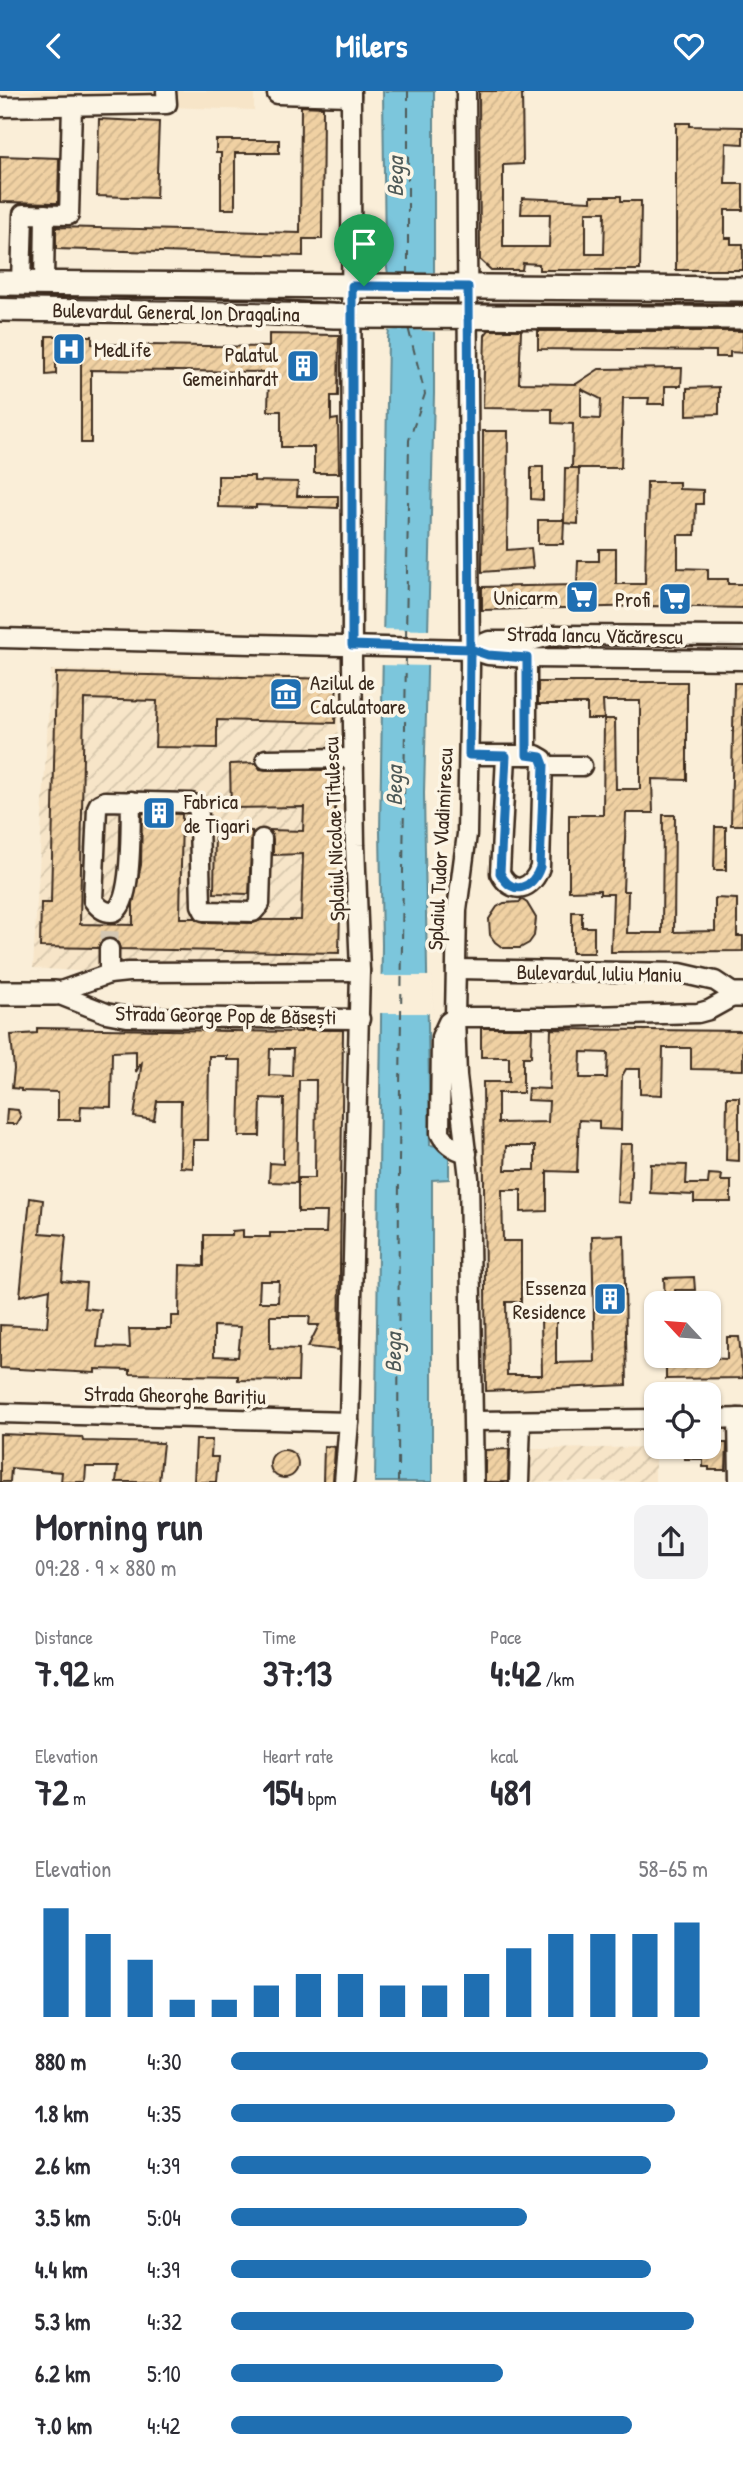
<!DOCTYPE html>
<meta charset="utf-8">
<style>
:root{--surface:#fff;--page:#f2f2f3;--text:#2b2b33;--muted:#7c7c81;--accent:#1f6fb2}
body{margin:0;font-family:"Patrick Hand",sans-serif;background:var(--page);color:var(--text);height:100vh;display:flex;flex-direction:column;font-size:26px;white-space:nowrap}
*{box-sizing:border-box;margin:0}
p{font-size:23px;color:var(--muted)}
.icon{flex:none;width:38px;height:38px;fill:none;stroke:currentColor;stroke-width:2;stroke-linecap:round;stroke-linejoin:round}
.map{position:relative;height:1391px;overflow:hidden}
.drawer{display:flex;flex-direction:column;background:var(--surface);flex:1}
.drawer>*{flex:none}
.needle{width:46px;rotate:296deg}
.tools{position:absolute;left:644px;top:1200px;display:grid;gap:14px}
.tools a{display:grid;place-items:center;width:77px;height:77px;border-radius:14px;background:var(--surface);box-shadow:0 2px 5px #0004;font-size:35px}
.pin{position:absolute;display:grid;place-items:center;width:60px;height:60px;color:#fff;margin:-72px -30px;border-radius:50% 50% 50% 0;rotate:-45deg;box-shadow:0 0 7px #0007}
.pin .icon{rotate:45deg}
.round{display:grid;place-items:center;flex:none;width:74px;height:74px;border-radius:14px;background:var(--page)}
.head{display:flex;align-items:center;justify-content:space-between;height:119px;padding:0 35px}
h1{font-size:38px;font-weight:700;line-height:52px}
.stats{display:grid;grid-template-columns:repeat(3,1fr);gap:10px;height:119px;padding:7px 35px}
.stats div{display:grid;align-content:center}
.stats b{font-size:35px;font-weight:700}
.stats small{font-size:19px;font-weight:400}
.stats p{font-size:19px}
.chart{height:196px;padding:14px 35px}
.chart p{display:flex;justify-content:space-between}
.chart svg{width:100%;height:126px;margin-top:7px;stroke:var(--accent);stroke-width:6}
ul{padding:0 35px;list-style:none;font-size:23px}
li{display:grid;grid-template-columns:112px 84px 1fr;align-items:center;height:52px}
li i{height:18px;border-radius:9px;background:var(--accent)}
header{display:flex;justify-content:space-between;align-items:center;height:91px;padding:0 35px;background:var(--accent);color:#fff;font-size:32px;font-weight:700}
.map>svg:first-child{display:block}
.built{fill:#f7e5c8}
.industrial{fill:url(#industrial-furrows)}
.water{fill:#7cc6dc;stroke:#628890;stroke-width:2}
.pier{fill:#faeed8}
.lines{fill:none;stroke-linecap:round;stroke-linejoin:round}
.ferry{stroke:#4e5957;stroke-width:2;stroke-dasharray:9 7;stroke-linecap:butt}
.building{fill:url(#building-hatch);stroke:#3b2a1e;stroke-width:2;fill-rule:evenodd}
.minor-tunnel{stroke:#d4c7b3;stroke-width:18;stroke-dasharray:18 9;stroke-linecap:butt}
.minor-casing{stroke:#3b2a1e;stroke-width:23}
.major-casing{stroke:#3b2a1e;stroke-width:28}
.minor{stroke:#fcf5e5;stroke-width:18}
.major{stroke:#fcf5e5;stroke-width:23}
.tram{stroke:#3b2a1e;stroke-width:2}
.route-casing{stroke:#fff;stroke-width:14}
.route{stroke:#1f6fb2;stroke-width:9}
.labels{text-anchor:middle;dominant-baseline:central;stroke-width:7;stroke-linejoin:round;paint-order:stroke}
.street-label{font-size:21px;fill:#3b2a1e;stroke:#fcf5e5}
.poi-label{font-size:21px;fill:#3b2a1e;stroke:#fcf5e5;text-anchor:end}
.water-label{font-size:23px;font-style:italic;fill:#4e5957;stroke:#fcf5e5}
</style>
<header><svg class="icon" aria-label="back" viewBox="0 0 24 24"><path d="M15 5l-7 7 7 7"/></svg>Milers<svg class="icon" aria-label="heart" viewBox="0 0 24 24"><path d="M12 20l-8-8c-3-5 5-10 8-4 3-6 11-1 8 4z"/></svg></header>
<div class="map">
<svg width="743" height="1391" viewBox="0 0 743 1391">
<defs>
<pattern id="industrial-furrows" width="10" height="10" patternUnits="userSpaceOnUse" patternTransform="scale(1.75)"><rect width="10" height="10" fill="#f7e5c8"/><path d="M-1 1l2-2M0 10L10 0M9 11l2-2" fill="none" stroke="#d5c5ab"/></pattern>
<pattern id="building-hatch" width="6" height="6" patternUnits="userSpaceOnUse" patternTransform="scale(1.75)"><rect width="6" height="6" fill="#f0d1a3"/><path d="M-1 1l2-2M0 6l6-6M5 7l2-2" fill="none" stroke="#cfb48c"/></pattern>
</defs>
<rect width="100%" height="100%" fill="#faeed8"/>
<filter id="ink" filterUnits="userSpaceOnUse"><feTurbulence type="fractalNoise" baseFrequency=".0143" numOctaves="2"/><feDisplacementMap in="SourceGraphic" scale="14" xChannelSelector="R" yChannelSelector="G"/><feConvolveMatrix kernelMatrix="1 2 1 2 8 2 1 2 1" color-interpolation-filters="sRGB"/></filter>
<g filter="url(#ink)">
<!-- built -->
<path class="built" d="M3,0H254V19L167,16Z"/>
<!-- industrial -->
<g class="industrial">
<path d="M51,579L338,586V878L89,881L33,877Z"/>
<path d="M655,1356V1391H481V1359Z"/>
</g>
<!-- water -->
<path class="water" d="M383,0H434V303L424,702L430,1054L439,1055L449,1062V1088L432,1089V1391H375L382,854L380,740L388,247C393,220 391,194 385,167Z"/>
<!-- pier -->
<g class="pier">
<path d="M385,181L415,183L438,181V241L405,238L386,240L388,228Z"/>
<path d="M380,538L431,539V575L379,574Z"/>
<path d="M378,885H432L433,922H377Z"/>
</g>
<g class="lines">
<!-- ferry -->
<g class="ferry">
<path d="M408,0V184"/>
<path d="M406,547L409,349L425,303L408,236"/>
<path d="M398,1391L399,1069L406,563"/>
</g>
</g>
<!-- building -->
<g class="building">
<path d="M479,0H522L523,73L503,74V156H549L550,123H521L522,107L591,110V105H621V110H641L640,179H539V173L523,172L522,179H491L480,169ZM586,121H605L604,163H586Z"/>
<path d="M301,15L323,16L322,148H303V165L56,158V136L300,142Z"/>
<path d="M99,28L159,31L156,107L97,105Z"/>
<path d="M676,32H690V35L743,36V53L726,52L725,93H743V119H725V147H731V153H743V179H676Z"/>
<path d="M216,49H279V62H235V118H221V62H216Z"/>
<path d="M0,65L59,67L58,112L0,111Z"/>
<path d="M489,239H521L519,292L576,293L599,278L682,277L681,295H665V313H648L649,307H623L621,377H573H579L578,433L564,432L565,377H572L573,333L552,332V318L483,317L485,244ZM581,298L601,308L600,328L581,327Z"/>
<path d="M538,240H743V262L730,261V266H716V260L538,258Z"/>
<path d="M269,243L339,244L338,305H331V329L338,328L339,382H314V356H281V320H268L269,281L91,279V352H81V271H56V283L46,284V245H92V253L269,256Z"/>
<path d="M719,296V323L687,324V297Z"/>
<path d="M483,340H508L507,459L531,457L533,477L482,481Z"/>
<path d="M531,376H543V409L531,408Z"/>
<path d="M218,385H254V390L298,391L297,405H338V417L256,414V417L218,416Z"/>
<path d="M647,391H679V398L703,399V413H696L695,444H678V477L708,478V488H728V493H743V517L649,515L482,519V496L577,494L578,470H599V458H616V493H645Z"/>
<path d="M538,429H564L563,453H538Z"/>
<path d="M56,582L337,588L335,632L217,629V657L155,656L157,610L84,608L80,833L133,834V812L141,774L142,722L182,723L180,827H196L204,831L253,832L261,829H301L303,763L273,764V748L270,739L303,740L304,716L231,717L230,673L256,672L260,678L266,679H335V729H342L339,862L120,858L118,852L110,847L103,849L98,857L40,856L41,812H51Z"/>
<path d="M538,591H687V689L652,688L653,722H626L623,800H628L627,842H662L663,724H675L674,841L715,840V807L737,808V845H743V860L611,861L613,803H600V799L569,800V724H603L604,628H587V613H538ZM603,610H640V698H616L615,628H604Z"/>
<path d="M734,592H743V734H731Z"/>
<path d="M715,736H726V779H714Z"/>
<path d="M215,738L252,740L249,803L214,802Z"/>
<path d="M521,808L527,812L536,827L534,845L529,852L520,857H503L495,851L490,844L489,828L497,816L504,812L520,811Z"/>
<path d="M572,821H582V836H594V862H572Z"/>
<path d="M37,937L301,941V939H343L339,1259L308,1256L319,1234H309L310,1225H270V1257L299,1258L298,1290L238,1289V1285L130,1283V1279L95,1278V1282L0,1277V1234L47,1236L50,1198L20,1205L30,1107L43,1109L40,1142L66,1144L62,1190L86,1192L84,1217L101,1219L97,1256L130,1257L129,1238H171V1225H179L180,1174L204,1175V1144H232V1140L243,1139V1146H270V1142H326L327,1121H298V1087H315L316,989H299L297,1092L269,1091L270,1072L283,1073L284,1008L261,1007L260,1045H239L241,969H227V965H209L208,1049H193V1077L180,1076L181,1010H157L154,1029L134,1026L142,970L136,981V960L112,961L111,1016L81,1015L80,1029H58V1001L21,1000V998L12,997L14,978L11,944L37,942ZM270,958H293L292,985L269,984ZM260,1190H279L278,1211H259ZM214,1235L241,1236L238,1266L214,1265Z"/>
<path d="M481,937H532L531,966H523V1002H498V1032L548,1031L549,1010L527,1009L528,997L549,998L551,938L743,940V979L691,978V957H663L662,1004L640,1003V978H626L622,985L621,1039L599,1038V1030L579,1029L577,1081L547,1080V1120L521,1121V1099H502L503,1150H521V1211H506L507,1284H542L541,1226H556V1272L595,1271L592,1145L624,1144L627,1294L486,1300L483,991H509V966H481ZM581,961L608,962L607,987H580ZM506,1055H535V1079H505Z"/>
<path d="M727,1006H739V1070L726,1069Z"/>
<path d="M7,1018L18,1019L21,1026L17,1033H6Z"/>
<path d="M620,1053H632L630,1112L617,1111Z"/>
<path d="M651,1073L687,1074L686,1093H708L709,1083L722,1084L721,1090H731V1111H694V1104L650,1102Z"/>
<path d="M694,1186L695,1199H675L676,1213H665L664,1187Z"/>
<path d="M727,1246H739L743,1287L666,1288V1265L727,1268Z"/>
<path d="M0,1343L82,1346L83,1350L163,1352L159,1391H116L118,1376H86L85,1391H61L62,1381L11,1377L10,1391H0Z"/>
<path d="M196,1349H212L211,1366H218L216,1391H194Z"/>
<path d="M709,1352H727L726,1379H709V1376H703V1368H684V1356H709Z"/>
<path d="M324,1355L335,1356L333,1391H323Z"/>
<path d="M509,1358L508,1391H485V1359Z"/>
<circle cx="284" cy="1373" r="14"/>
</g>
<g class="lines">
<!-- minor-tunnel -->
<path class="minor-tunnel" d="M109,858L110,834"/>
<defs>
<g id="minor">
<path d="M466,0L470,576L467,743L457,819L455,926L457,985L469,1087L474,1391"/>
<path d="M277,3L351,5"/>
<path d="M0,16L167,13L166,0"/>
<path d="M21,192L23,123L69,124L72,15"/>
<path d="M44,192L45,123"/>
<path d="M0,547L470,558L488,564L527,567L743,569"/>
<path d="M470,558L489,550H531L554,544L743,545"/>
<path d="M527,567V664"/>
<path d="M469,664H536L543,668L540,776C533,798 512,806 500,782L506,665"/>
<path d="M266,668L353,667"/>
<path d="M544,675H582"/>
<path d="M131,710C130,729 134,821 111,821C103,821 97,815 93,809L97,717L99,713L105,710L191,712C200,715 199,722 199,730L201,814L204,820L253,821L260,813L262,748"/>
<path d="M109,858V883"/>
<path d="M456,878L680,882L715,890L736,904L709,919L698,922L555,926H455L448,931L441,946L440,1042C445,1053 455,1059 467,1062"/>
<path d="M55,902L106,922L127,926L360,928"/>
<path d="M55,902L109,883L128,881L360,880"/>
<path d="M0,1322L349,1331"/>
<path d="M738,1327L739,1391"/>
<path d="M709,1328L743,1327"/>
<path d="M474,1330L656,1328"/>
<path d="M344,1391L349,1331L360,880L355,754L352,572L351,0"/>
<path d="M519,1391L521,1330"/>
</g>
<g id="major">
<path d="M0,192L743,198"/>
<path d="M0,218L260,221L334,225L743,226"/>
<path d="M0,902H55"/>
<path d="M736,904H743"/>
</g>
</defs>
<!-- minor casing -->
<use href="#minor" class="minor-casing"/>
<!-- major casing -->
<use href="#major" class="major-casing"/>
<!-- minor -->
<use href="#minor" class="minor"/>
<!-- major -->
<use href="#major" class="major"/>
<!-- tram -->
<path class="tram" d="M0,207L365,213L743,215"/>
</g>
</g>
<g class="lines" filter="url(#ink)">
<defs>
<path id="route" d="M364,195H352V554L470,558L469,664L506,665L500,782C512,806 533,798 540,776L544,674L541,666L527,664V567L488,564L470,558L468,196L364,195"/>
</defs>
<!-- route casing -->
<use href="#route" class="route-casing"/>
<!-- route -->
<use href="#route" class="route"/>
</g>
<!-- icons -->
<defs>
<symbol id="hospital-square" viewBox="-11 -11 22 22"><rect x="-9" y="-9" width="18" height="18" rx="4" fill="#1f6fb2" stroke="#fcf5e5"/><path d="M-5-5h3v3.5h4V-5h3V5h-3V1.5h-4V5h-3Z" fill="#fff"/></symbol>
<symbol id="building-square" viewBox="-11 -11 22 22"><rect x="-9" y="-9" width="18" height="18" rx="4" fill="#1f6fb2" stroke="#fcf5e5"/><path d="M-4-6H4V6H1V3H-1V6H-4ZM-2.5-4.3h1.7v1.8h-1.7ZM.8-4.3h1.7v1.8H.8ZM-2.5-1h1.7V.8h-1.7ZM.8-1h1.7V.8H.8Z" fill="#fff"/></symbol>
<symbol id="supermarket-square" viewBox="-11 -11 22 22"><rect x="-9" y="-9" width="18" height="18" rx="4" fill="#1f6fb2" stroke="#fcf5e5"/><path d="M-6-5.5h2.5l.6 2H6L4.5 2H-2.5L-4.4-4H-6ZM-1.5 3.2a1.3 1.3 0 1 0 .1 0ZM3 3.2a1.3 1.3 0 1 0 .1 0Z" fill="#fff"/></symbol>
<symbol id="museum-square" viewBox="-11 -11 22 22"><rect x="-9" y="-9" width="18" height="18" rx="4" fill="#1f6fb2" stroke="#fcf5e5"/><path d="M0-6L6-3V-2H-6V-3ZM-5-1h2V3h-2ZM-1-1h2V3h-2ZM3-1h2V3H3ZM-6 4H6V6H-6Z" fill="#fff"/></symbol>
</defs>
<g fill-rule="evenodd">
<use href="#hospital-square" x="50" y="239" width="38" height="38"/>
<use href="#building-square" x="284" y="256" width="38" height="38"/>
<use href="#supermarket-square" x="563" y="487" width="38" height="38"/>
<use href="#supermarket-square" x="656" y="489" width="38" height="38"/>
<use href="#museum-square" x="267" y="584" width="38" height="38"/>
<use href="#building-square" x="140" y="703" width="38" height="38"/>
<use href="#building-square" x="591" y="1189" width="38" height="38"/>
</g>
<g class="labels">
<!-- street labels -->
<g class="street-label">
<text transform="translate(176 221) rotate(1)">Bulevardul General Ion Dragalina</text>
<text transform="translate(595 544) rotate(1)">Strada Iancu Văcărescu</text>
<text transform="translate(334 738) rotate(-92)">Splaiul Nicolae Titulescu</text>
<text transform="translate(440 758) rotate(-87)">Splaiul Tudor Vladimirescu</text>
<text transform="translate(599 882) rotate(1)">Bulevardul Iuliu Maniu</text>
<text transform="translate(226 924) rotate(1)">Strada George Pop de Băsești</text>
<text transform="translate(175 1304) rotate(1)">Strada Gheorghe Barițiu</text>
</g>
<!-- poi labels -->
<g class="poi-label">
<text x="94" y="258" text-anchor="start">MedLife</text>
<text x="278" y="263">Palatul<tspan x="278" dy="24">Gemeinhardt</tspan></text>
<text x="558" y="506">Unicarm</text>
<text x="650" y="508">Profi</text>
<text x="310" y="591" text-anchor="start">Azilul de<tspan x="310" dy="24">Calculatoare</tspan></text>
<text x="184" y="710" text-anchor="start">Fabrica<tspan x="184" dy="24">de Tigari</tspan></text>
<text x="586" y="1196">Essenza<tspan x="586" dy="24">Residence</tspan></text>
</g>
<!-- water labels -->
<g class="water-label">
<text transform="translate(394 86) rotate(-90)">Bega</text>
<text transform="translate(393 695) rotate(-90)">Bega</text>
<text transform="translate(392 1262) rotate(-90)">Bega</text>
</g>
</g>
</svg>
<div class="tools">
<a><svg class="needle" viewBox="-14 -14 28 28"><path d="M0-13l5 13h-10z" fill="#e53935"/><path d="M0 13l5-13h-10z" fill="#7c7c81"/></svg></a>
<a><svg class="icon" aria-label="locate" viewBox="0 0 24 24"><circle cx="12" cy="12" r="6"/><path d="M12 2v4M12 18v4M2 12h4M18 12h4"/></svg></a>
</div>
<div class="pin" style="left:364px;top:195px;background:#1e9e55"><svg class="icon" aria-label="arrive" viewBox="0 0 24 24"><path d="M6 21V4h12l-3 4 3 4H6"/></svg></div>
</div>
<section class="drawer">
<div class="head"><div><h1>Morning run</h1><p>09:28 · 9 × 880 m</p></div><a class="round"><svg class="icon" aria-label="share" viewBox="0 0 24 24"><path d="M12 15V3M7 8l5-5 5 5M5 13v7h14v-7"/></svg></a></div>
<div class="stats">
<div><p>Distance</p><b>7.92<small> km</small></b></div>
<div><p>Time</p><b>37:13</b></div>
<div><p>Pace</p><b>4:42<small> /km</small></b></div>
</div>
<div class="stats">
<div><p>Elevation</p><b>72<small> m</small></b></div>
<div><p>Heart rate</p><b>154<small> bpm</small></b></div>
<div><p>kcal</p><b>481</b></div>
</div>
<div class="chart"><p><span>Elevation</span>58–65 m</p>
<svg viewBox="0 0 160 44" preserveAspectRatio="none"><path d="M5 44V6M15 44V15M25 44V24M35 44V38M45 44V38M55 44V33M65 44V29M75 44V29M85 44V33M95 44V33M105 44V29M115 44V20M125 44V15M135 44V15M145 44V15M155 44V11"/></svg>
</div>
<ul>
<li><b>880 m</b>4:30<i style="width:100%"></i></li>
<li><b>1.8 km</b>4:35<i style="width:93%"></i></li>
<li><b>2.6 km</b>4:39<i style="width:88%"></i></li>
<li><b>3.5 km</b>5:04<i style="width:62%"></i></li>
<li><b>4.4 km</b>4:39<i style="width:88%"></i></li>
<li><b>5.3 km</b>4:32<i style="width:97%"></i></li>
<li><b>6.2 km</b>5:10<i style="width:57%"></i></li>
<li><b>7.0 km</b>4:42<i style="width:84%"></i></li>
</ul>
</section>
